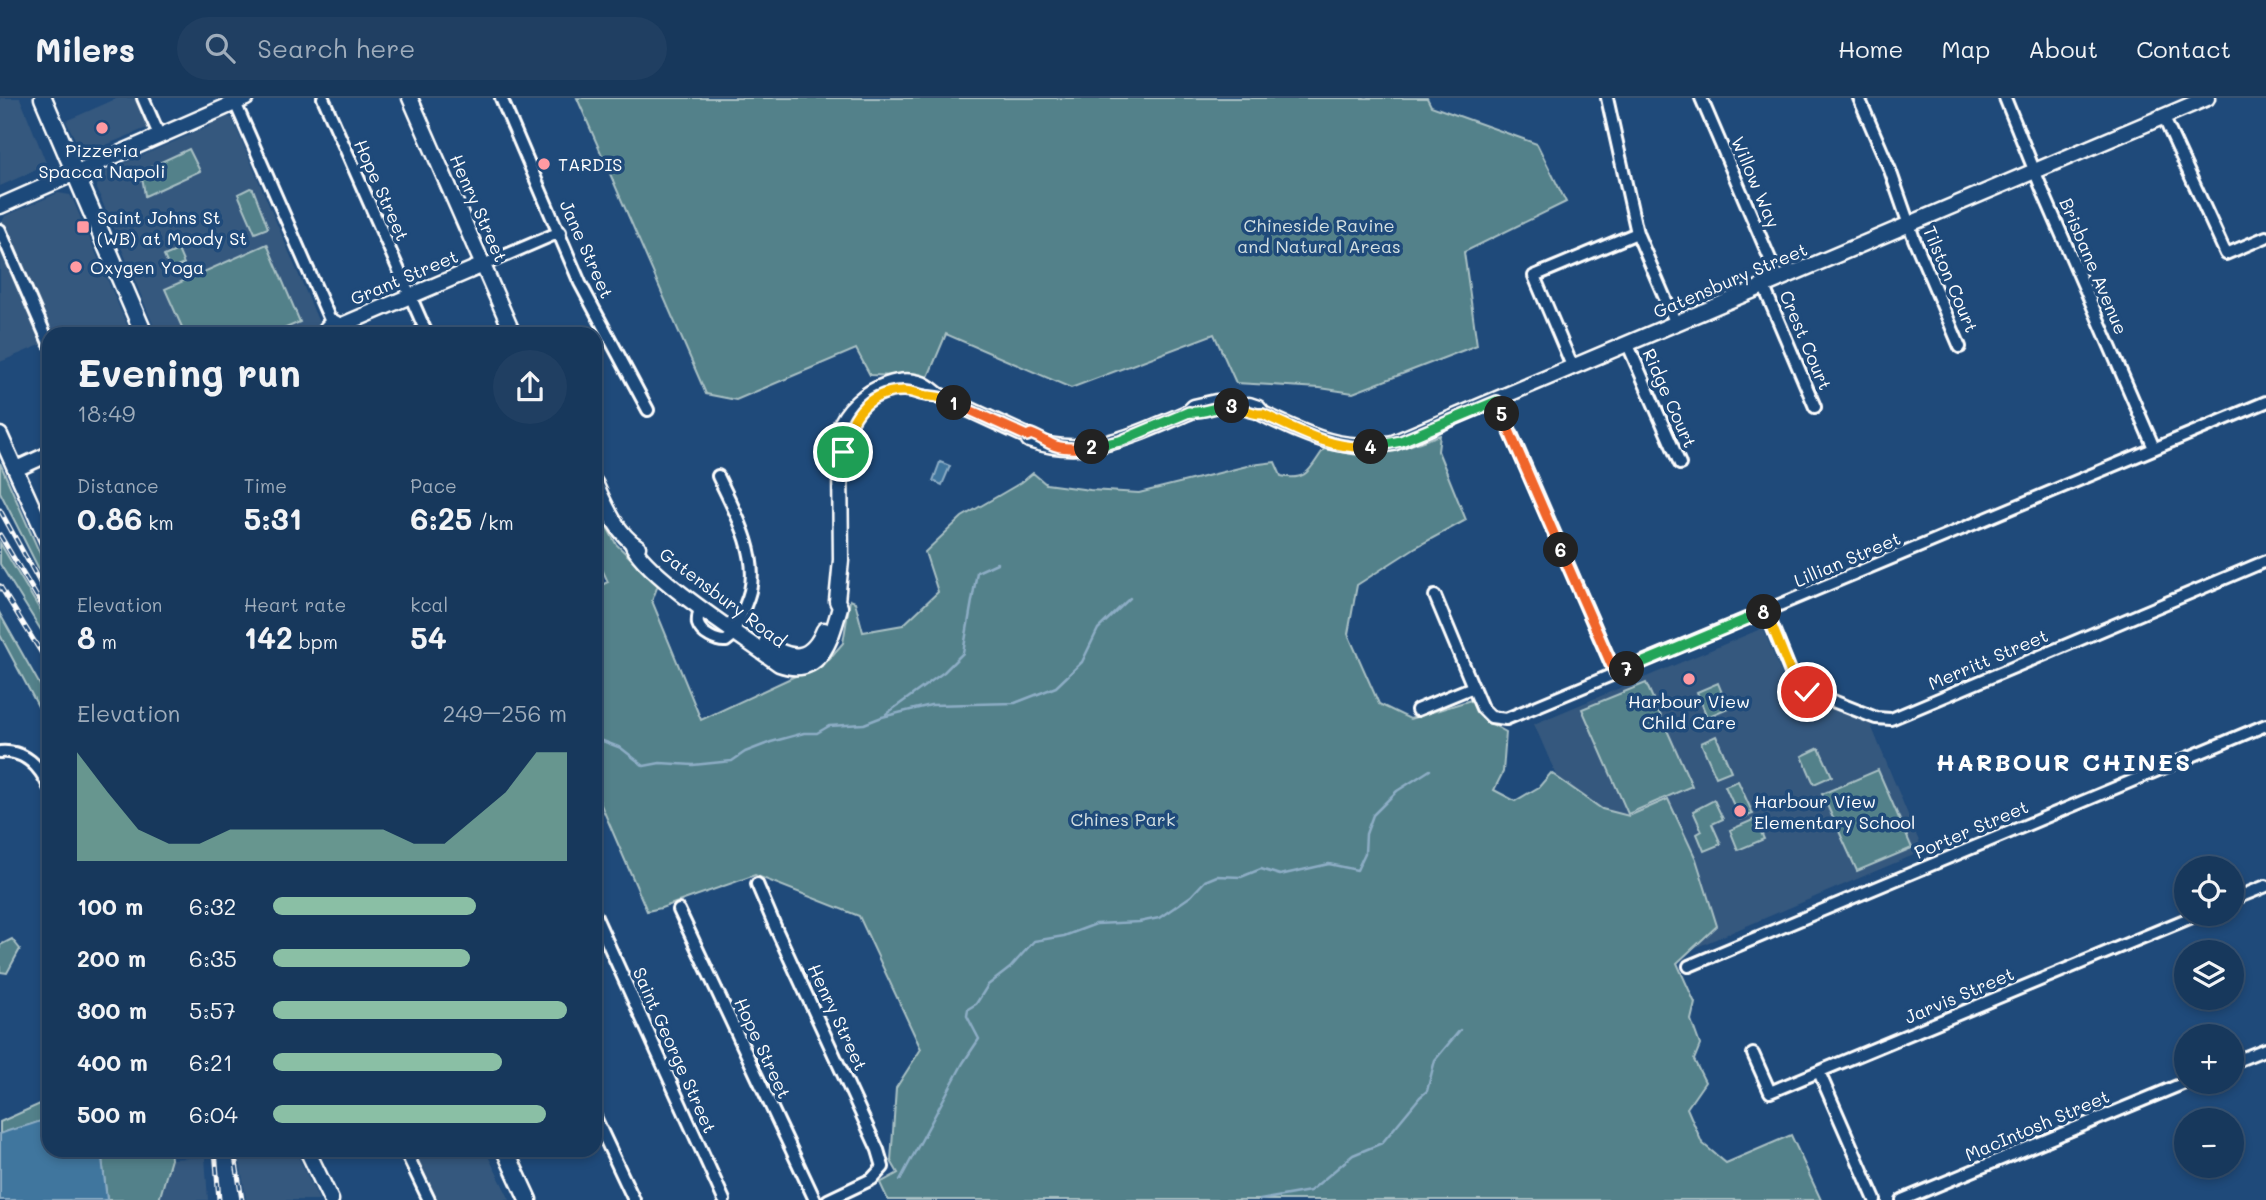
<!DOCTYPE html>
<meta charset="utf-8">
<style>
:root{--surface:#17385c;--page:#203f62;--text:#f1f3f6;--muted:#9eacbb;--line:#365272;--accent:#8abfa5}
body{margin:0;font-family:Mali,sans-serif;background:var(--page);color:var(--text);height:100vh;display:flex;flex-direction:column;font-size:26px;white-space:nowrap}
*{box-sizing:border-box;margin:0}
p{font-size:23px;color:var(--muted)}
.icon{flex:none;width:38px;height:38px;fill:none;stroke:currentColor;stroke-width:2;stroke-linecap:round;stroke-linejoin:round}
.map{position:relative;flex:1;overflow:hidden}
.panel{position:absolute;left:42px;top:229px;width:560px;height:830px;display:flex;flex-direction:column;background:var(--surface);border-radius:21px;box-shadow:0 4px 10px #0003,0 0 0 2px var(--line)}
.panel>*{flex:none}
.tools{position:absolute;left:2174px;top:758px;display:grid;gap:14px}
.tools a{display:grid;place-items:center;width:70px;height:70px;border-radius:50%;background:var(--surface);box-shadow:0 4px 10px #0003,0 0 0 2px var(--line);font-size:35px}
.pin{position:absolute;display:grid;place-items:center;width:60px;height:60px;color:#fff;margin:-30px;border:4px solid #fff;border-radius:50%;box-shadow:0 2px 7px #0007}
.km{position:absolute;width:35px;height:35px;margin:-18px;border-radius:50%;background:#222;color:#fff;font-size:19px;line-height:35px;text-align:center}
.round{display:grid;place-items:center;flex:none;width:74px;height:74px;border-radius:37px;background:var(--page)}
.overview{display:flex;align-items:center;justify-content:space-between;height:119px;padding:0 35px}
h1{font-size:38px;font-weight:700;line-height:52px}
.metrics{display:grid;grid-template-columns:repeat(3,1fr);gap:10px;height:119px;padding:7px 35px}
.metrics div{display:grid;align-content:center}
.metrics b{font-size:30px;font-weight:700}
.metrics small{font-size:19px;font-weight:400}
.metrics p{font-size:19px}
.chart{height:196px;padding:14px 35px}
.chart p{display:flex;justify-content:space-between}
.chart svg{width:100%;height:126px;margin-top:7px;fill:var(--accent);opacity:.7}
ul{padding:0 35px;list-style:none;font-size:23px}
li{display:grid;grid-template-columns:112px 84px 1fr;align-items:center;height:52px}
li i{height:18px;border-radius:9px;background:var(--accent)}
header{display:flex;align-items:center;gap:42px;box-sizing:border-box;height:98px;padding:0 35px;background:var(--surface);border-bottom:2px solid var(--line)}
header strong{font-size:33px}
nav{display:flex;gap:38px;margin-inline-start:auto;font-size:24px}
.search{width:490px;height:63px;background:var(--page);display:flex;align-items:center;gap:18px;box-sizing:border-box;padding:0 24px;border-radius:38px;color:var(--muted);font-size:26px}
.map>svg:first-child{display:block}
.built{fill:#35587e}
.green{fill:#53818a;stroke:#a9c0c4;stroke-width:2}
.water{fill:#41769e;stroke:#8dadc5;stroke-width:2}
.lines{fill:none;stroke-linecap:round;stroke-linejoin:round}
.stream{stroke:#8dadc5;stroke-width:2.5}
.street-casing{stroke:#fff;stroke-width:16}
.secondary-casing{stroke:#fff;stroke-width:19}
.primary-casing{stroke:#fff;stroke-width:21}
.street{stroke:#1f4a7a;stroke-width:10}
.secondary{stroke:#1f4a7a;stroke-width:14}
.primary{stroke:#1f4a7a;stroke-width:16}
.rail-casing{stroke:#fff;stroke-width:5}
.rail{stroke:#1f4a7a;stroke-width:2.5;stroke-dasharray:8;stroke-linecap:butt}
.split-1-casing{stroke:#fff;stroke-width:14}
.split-2-casing{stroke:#fff;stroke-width:14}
.split-3-casing{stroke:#fff;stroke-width:14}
.split-4-casing{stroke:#fff;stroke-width:14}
.split-5-casing{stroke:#fff;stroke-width:14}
.split-6-casing{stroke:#fff;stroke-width:14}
.split-7-casing{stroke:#fff;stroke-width:14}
.split-8-casing{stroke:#fff;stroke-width:14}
.split-9-casing{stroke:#fff;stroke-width:14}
.split-1{stroke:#f5b400;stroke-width:9}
.split-2{stroke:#f0652b;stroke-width:9}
.split-3{stroke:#22a559;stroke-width:9}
.split-4{stroke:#f5b400;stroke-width:9}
.split-5{stroke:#22a559;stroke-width:9}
.split-6{stroke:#f0652b;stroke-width:9}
.split-7{stroke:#f0652b;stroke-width:9}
.split-8{stroke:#22a559;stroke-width:9}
.split-9{stroke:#f5b400;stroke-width:9}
.poi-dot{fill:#ff9aa2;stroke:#1f4a7a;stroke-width:2.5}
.labels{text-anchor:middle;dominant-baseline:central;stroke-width:7;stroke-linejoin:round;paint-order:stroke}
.poi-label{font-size:18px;fill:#fff;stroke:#1f4a7a;text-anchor:start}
.street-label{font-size:18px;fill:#fff;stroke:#1f4a7a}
.park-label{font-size:18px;fill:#d4e0e2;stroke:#1f4a7a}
.district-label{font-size:24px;font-weight:bold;letter-spacing:2px;fill:#fff;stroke:#1f4a7a}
</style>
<header>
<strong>Milers</strong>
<div class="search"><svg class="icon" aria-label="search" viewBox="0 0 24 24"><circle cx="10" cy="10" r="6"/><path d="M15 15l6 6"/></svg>Search here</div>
<nav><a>Home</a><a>Map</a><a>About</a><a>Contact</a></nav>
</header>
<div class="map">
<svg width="2266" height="1102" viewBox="0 0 2266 1102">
<rect width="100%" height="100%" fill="#1f4a7a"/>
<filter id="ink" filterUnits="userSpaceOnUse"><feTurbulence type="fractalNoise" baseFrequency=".0143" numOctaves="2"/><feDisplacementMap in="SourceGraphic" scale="14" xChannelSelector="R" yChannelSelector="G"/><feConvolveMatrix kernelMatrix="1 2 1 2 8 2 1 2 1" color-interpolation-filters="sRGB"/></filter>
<g filter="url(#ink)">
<!-- built -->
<g class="built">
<path d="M0,0H20L47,67L0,88Z"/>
<path d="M118,0H139L153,32L144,31L106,47L103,52L94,56L82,55L66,23Z"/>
<path d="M226,18L232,20L320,227L301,236H157L97,91V80L104,74L208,29L217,20Z"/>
<path d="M58,95L70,97L73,102L131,236H49L1,126L5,118Z"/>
<path d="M0,143L45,245L0,264Z"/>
<path d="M1763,530L1785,585L1796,597L1870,625L1923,753L1650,869L1554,672L1534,626Z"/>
<path d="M238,1052H295L319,1102H246Z"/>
<path d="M409,1052H485L510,1102H432Z"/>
<path d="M205,1059L208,1102H159L171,1061Z"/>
</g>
<!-- green -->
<g class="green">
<path d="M577,0H1427L1431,8L1537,46L1566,104L1464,154L1477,247L1353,295L1320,290L1236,285L1214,236L1071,290L946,236L928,279L870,277L856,251L736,302L706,296Z"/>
<path d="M189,51L200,73L145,98L143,84L133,77Z"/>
<path d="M250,90L253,91L268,130L255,135L238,96Z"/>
<path d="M267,146L300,224L272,236H185L165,191Z"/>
<path d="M178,152L184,166L170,172L164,158Z"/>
<path d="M1440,337L1438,353L1466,422L1416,449L1357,487L1348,536L1379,606L1410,621L1471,602L1490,625L1506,634L1503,674L1494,692L1515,703L1539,689L1551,675L1602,711L1629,718L1668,701L1696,761L1717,828L1677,865L1695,905L1691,922L1700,947L1694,962L1705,984L1687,1010L1702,1045L1726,1065L1791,1037L1821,1102H888L880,1085L898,1075L891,1063L896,990L921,951L859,818L755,777L661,810L647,813L595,693V490L608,484L595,456V406L616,446L658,487L652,503L701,622L793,579L824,567L843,545L850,502L855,504L863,534L903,527L938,494L925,454L962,419L1022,384L1033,375L1046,386L1090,392L1139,395L1251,367L1275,364L1281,378C1308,384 1310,370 1324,351L1357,357L1397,352Z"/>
<path d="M0,365L49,476V491L0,394Z"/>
<path d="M0,445L49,527V545L0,466Z"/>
<path d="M0,516L49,603V629L0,537Z"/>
<path d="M1646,585L1692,688L1628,716L1582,611Z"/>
<path d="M1718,585L1728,610L1707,619L1697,594Z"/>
<path d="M1716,638L1731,673L1716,679L1701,645Z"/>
<path d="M1819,650L1832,678L1814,686L1802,658Z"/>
<path d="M1878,672L1912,750L1857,773L1822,696Z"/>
<path d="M1738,683L1753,716L1740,721L1725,688Z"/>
<path d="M1714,702L1723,721L1712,726L1721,746L1704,753L1697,736L1702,733L1693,713Z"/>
<path d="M1755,721L1764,741L1738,752L1730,732Z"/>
<path d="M12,841L20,851L7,875L0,874V847Z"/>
<path d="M49,1002V1019C36,1027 16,1030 0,1036V1024Z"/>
<path d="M101,1052H170L171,1061L159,1102H107Z"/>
</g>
<!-- water -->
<g class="water">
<path d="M940,364L950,368L942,387L933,383Z"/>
<path d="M49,1019V1052H101L107,1102H0V1036C16,1029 34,1028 49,1019Z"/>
</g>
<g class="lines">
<!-- stream -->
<g class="stream">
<path d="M886,616L944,574L963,555L977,474L997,465"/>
<path d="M595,640L621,650L644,668L660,665L693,667L732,663L745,654L771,644L804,635H817L829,628L864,626L882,619L931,607L1015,605L1056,589L1082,564L1098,531L1130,500"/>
<path d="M900,1082L963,965L979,941L967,918L968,911L976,906L988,887L1010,870L1034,843L1064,838L1096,826L1139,824L1159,820L1191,798L1205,783L1217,778L1241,779L1261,771L1280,777L1329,766L1357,772L1365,755L1366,736L1373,717L1397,693L1430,672"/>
<path d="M1260,1102L1310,1093L1353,1057L1382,1045L1420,999L1427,993L1435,962L1460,932"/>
</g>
<defs>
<g id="street">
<path d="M143,0L160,39"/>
<path d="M233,0L331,224"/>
<path d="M323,0L427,236"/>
<path d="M501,0L580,185L648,312"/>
<path d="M1607,0L1637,135L1676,226"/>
<path d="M1701,0L1779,182"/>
<path d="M1859,0L1890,72L1914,141L1960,249"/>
<path d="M2005,0L2041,89L2154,350"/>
<path d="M2163,18L2226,156L2266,139"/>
<path d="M0,132L49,245"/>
<path d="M483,167L560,134"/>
<path d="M1764,189L1815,309"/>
<path d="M1628,247L1680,366"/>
<path d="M1573,270L1534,178L1637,135"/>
<path d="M1497,303L1615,575"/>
<path d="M1435,498L1473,589"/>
<path d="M700,509C699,514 697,521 698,526C701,536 717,544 726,543L731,539C737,525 746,509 750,493C759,454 734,412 718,378"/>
<path d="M1766,513L1793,580L1800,590L1876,620L1891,621L2266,463"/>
<path d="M1417,612L1473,589L1482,610L1491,619L1506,621L2266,304"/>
<path d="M0,654C25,652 40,669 49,689"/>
<path d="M757,786L777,833L878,1052L883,1069L872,1081L828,1102"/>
<path d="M2231,802L2266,788"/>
<path d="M679,812L815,1102"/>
<path d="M595,817L724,1102"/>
<path d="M1689,868L2266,627"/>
<path d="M1753,956L1770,994L2199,816"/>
<path d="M2231,965L2266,951"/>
<path d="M1819,974L1875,1102"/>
<path d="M595,1019L634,1102"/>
<path d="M405,1052L429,1102"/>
<path d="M1902,1102L2187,984"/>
</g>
<g id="secondary">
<path d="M410,0L513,236"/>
<path d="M0,108L246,0"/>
<path d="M340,228L483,167"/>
<path d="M329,236L327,230L333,224L340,228V235"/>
<path d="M0,337L49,446"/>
<path d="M840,364C821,322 879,274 919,285C927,287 932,292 938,297L1027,338L1029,342C1088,362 1134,337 1189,314L1194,309L1216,304C1224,309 1240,311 1249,307L1258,310L1263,316C1308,337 1342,355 1393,345L2207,0"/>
<path d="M16,371L49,356"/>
<path d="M595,385C605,407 617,436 638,449"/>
<path d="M632,445C641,475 749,543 779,566C821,581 831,541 840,509L837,503L841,462L840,364L843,355"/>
<path d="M766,545C791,563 811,564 824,532"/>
<path d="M307,1052L331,1102"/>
</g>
<g id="primary">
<path d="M43,0L144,236"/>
<path d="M505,1052L528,1102"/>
</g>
</defs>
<!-- street casing -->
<use href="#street" class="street-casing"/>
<!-- secondary casing -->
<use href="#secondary" class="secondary-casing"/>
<!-- primary casing -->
<use href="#primary" class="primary-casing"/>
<!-- street -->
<use href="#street" class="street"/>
<!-- secondary -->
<use href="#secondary" class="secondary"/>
<!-- primary -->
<use href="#primary" class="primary"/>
<defs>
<g id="rail">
<path d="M0,412L49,501"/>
<path d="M0,437L49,519"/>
<path d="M0,488L49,567"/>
<path d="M215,1052L219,1102"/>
<path d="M234,1052L242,1102"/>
</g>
</defs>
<!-- rail casing -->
<use href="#rail" class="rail-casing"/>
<!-- rail -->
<use href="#rail" class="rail"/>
</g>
</g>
<g class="lines" filter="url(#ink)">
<defs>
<path id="split-1" d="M843,354C849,322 865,294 902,293C912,292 920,298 929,298C939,299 944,300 954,305"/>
<path id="split-2" d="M954,305L1027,338L1031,336C1039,339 1045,343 1051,346C1063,352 1080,350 1092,349"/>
<path id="split-3" d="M1092,349L1120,343L1189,314C1204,316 1217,307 1232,308"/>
<path id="split-4" d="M1232,308C1244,310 1251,317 1263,316C1297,332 1332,352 1371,349"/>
<path id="split-5" d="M1371,349L1401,343L1497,303L1502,316"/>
<path id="split-6" d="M1502,316L1561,452"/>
<path id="split-7" d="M1561,452L1615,575L1627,571"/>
<path id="split-8" d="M1627,571L1764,514"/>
<path id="split-9" d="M1764,514L1766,513L1793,580L1796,586L1807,594"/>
</defs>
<!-- split-1 casing -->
<use href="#split-1" class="split-1-casing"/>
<!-- split-2 casing -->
<use href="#split-2" class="split-2-casing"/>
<!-- split-3 casing -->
<use href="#split-3" class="split-3-casing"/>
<!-- split-4 casing -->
<use href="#split-4" class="split-4-casing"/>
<!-- split-5 casing -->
<use href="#split-5" class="split-5-casing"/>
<!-- split-6 casing -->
<use href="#split-6" class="split-6-casing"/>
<!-- split-7 casing -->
<use href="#split-7" class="split-7-casing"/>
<!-- split-8 casing -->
<use href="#split-8" class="split-8-casing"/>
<!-- split-9 casing -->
<use href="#split-9" class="split-9-casing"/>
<!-- split-1 -->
<use href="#split-1" class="split-1"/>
<!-- split-2 -->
<use href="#split-2" class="split-2"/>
<!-- split-3 -->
<use href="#split-3" class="split-3"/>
<!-- split-4 -->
<use href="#split-4" class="split-4"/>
<!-- split-5 -->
<use href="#split-5" class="split-5"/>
<!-- split-6 -->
<use href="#split-6" class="split-6"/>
<!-- split-7 -->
<use href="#split-7" class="split-7"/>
<!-- split-8 -->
<use href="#split-8" class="split-8"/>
<!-- split-9 -->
<use href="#split-9" class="split-9"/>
</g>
<!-- markers -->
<g class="poi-dot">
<circle cx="102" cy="30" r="7"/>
<circle cx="544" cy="66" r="7"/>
<rect x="76" y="122" width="14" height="14" rx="3.5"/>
<circle cx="76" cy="169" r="7"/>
<circle cx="1689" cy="581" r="7"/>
<circle cx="1740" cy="713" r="7"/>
</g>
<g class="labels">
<!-- poi labels -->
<g class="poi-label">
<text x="102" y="52" text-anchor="middle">Pizzeria<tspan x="102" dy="21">Spacca Napoli</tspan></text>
<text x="558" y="66">TARDIS</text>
<text x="97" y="119">Saint Johns St<tspan x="97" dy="21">(WB) at Moody St</tspan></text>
<text x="90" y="169">Oxygen Yoga</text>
<text x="1689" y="603" text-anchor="middle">Harbour View<tspan x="1689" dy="21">Child Care</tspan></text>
<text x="1754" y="703">Harbour View<tspan x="1754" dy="21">Elementary School</tspan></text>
</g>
<!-- street labels -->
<g class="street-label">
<text transform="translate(1756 84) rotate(67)">Willow Way</text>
<text transform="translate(382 92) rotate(66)">Hope Street</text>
<text transform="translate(479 110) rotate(66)">Henry Street</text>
<text transform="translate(587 151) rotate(66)">Jane Street</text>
<text transform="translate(2094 168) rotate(67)">Brisbane Avenue</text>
<text transform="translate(404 179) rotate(-23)">Grant Street</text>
<text transform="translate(1951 181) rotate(67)">Tilston Court</text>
<text transform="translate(1730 182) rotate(-23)">Gatensbury Street</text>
<text transform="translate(1806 242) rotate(67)">Crest Court</text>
<text transform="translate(1670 300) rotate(66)">Ridge Court</text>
<text transform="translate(1847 461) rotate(-23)">Lillian Street</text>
<text transform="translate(723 499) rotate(37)">Gatensbury Road</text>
<text transform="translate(1988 561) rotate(-23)">Merritt Street</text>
<text transform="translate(1971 731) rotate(-23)">Porter Street</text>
<text transform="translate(1959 897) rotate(-23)">Jarvis Street</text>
<text transform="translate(838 919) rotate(65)">Henry Street</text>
<text transform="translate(763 950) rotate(65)">Hope Street</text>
<text transform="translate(675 952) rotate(66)">Saint George Street</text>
<text transform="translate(2037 1027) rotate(-23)">MacIntosh Street</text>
</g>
<!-- park labels -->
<g class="park-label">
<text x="1319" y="127">Chineside Ravine<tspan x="1319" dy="21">and Natural Areas</tspan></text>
<text x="1123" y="721">Chines Park</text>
</g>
<!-- district labels -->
<g class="district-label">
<text x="2064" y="663">HARBOUR CHINES</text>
</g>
</g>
</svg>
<div class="tools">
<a><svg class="icon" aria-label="locate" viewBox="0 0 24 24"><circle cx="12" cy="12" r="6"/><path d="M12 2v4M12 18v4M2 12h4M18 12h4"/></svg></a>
<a><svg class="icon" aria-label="layers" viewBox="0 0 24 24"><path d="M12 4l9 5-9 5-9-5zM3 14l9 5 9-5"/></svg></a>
<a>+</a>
<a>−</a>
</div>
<div class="pin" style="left:843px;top:354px;background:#1e9e55"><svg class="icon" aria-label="arrive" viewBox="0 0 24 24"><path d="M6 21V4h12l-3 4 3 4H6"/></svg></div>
<div class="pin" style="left:1807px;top:594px;background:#d93025"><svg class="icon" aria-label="check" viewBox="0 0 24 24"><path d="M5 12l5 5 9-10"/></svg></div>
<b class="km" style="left:954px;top:305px">1</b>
<b class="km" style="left:1092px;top:349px">2</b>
<b class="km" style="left:1232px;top:308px">3</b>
<b class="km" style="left:1371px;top:349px">4</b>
<b class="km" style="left:1502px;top:316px">5</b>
<b class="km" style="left:1561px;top:452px">6</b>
<b class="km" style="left:1627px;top:571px">7</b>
<b class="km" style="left:1764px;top:514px">8</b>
<section class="panel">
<div class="overview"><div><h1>Evening run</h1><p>18:49</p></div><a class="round"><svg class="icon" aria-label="share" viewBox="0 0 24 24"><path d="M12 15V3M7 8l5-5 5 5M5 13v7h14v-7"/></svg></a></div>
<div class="metrics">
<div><p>Distance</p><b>0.86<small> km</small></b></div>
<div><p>Time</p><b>5:31</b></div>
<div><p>Pace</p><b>6:25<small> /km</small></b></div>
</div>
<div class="metrics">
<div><p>Elevation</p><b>8<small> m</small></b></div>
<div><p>Heart rate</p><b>142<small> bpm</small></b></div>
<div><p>kcal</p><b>54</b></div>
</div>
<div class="chart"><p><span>Elevation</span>249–256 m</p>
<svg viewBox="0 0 160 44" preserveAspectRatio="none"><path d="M0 44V6L10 20L20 33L30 38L40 38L50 33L60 33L70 33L80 33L90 33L100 33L110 38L120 38L130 29L140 20L150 6L160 6V44z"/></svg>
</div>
<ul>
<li><b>100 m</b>6:32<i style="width:69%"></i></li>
<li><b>200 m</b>6:35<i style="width:67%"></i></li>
<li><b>300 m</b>5:57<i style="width:100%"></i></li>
<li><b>400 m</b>6:21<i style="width:78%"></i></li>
<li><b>500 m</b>6:04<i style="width:93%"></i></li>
</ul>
</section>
</div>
